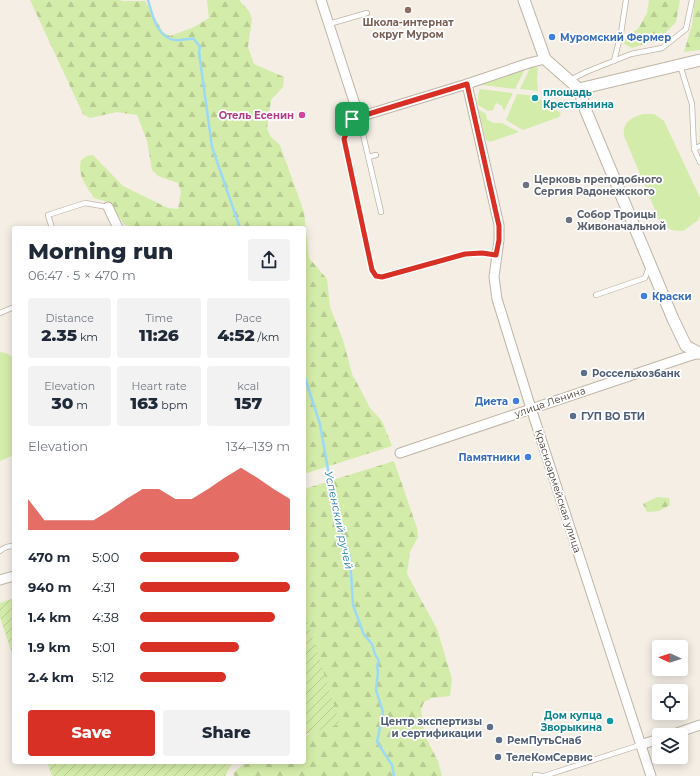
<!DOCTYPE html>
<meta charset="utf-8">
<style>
:root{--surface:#fff;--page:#f2f2f3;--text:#1f2937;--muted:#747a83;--accent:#d93025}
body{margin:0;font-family:Montserrat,sans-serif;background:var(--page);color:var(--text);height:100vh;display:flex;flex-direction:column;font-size:15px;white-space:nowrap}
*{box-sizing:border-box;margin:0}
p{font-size:13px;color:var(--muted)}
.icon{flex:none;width:22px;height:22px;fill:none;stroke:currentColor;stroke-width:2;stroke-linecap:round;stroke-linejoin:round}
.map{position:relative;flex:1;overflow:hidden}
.details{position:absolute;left:12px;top:226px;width:294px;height:538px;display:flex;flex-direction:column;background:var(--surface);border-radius:4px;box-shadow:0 2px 10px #0003}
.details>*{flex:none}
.needle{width:26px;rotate:274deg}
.buttons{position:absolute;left:652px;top:640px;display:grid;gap:8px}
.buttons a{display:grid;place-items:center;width:36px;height:36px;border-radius:4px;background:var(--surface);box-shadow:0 2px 10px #0003;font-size:20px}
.pin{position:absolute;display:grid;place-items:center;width:34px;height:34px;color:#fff;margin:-17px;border-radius:8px;box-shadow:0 2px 6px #0006}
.round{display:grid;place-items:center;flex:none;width:42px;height:42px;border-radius:4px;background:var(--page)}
.overview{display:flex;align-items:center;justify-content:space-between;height:68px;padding:0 16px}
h1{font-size:22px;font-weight:800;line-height:30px}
.stats{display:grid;grid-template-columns:repeat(3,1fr);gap:6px;height:68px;padding:4px 16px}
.stats div{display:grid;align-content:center;border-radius:4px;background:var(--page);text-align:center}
.stats b{font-size:17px;font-weight:800}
.stats small{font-size:11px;font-weight:400}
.stats p{font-size:11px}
.chart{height:112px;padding:8px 16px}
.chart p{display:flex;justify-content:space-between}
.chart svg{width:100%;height:72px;margin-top:4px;fill:var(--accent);opacity:.7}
.action{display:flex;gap:8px;margin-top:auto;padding:8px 16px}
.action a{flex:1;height:46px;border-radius:4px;background:var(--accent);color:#fff;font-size:16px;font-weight:800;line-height:46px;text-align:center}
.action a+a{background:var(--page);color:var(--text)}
ul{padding:0 16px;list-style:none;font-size:13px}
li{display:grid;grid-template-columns:64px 48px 1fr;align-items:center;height:30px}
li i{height:10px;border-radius:5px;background:var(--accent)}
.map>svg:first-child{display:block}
.green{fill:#d4eca9}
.forest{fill:url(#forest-firs)}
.garden{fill:url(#garden-furrows)}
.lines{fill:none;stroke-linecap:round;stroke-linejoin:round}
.stream{stroke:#9bd9f6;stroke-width:2.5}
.service-casing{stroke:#c0b5a6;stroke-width:6}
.minor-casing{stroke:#c0b5a6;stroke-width:11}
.tertiary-casing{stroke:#c0b5a6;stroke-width:13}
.service{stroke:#fff;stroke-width:4.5}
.minor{stroke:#fff;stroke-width:9}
.tertiary{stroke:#fff;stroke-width:11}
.route-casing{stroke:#fff;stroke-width:8}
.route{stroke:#d93025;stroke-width:5}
.education-dot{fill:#8d6e63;stroke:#fff;stroke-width:1.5}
.shop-dot{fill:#3f7fe0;stroke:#fff;stroke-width:1.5}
.culture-dot{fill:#0f9aa8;stroke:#fff;stroke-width:1.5}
.hotel-dot{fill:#d1479c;stroke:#fff;stroke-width:1.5}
.worship-dot{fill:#6b7280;stroke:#fff;stroke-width:1.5}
.service-dot{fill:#5c6f8a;stroke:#fff;stroke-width:1.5}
.labels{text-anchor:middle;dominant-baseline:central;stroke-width:3.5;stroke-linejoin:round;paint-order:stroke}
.education-label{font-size:10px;font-weight:bold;fill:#785e54;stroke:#fff}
.shop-label{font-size:10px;font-weight:bold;fill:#366cbe;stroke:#fff;text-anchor:start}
.culture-label{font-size:10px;font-weight:bold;fill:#0d838f;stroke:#fff;text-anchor:start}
.hotel-label{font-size:10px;font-weight:bold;fill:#b23c85;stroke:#fff;text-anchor:end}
.worship-label{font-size:10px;font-weight:bold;fill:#5b616d;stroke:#fff;text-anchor:start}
.service-label{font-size:10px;font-weight:bold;fill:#4e5e75;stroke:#fff;text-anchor:start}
.street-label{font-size:10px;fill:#473e34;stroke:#fff}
.water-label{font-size:11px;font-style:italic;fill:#227cab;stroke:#fff}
</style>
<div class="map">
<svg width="700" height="776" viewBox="0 0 700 776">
<defs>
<pattern id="forest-firs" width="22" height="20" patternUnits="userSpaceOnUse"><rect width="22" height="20" fill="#d4eca9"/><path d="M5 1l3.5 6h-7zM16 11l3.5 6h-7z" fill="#b7cb92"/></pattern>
<pattern id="garden-furrows" width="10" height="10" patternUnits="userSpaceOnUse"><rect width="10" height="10" fill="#d4eca9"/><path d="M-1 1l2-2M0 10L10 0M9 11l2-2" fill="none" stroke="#b7cb92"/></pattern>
</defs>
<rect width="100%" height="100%" fill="#f4eee5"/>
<!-- green -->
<g class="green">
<path d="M534,67L538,68L537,80L538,91L520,89L530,68Z"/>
<path d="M525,69L515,89L482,85L484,81Z"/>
<path d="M480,89L513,93L504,111L502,106L496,103L493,110L488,111L478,105V95Z"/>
<path d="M517,94L535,96L561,113L559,117L523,130L506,120Z"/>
<path d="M478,109L486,114L487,120L494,123H502L519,132L490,142L486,140Z"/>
<path d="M644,114H654L664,121L700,198V216L698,220L683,231L671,230L660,222L624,136C622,122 632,117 644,114Z"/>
<path d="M0,352L6,353L14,358V455L0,461Z"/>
</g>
<!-- forest -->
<g class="forest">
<path d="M30,0H120L122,1H145L163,32L170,36L194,27L209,18L207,0H239L249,11L252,19L248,47L254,64L284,77L283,87L271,100L267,128L270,136L280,145L304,212L309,258L327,279L330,307L343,340L353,377L355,379L370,408L382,421L392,446L304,474V228H132L124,224L108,202L94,198C86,185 77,176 81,160L87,156L93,155L123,186L168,208L178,209L181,192L178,183L158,176L152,170L147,141L137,115L117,112L90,118L83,114Z"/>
<path d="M649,0H680L676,22L664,34L648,43L632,48L623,43L628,35L638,29L647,13Z"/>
<path d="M695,0H700V50L684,52L692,25Z"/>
<path d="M394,461L417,528L418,537L410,552L407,574L437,629L452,679L450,696L432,698L424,702L421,710L425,736L438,761L442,776H234L233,773L246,762H304V737L313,732L304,628V489Z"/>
<path d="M657,497L669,498L670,505L659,511L647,512L643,504Z"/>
</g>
<!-- garden -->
<g class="garden">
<path d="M14,598V660L0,617V603Z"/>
<path d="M304,610L340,724L304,735Z"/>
<path d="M47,762H233L225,776H52Z"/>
</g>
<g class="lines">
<!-- stream -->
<g class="stream">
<path d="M148,0C152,14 157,38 175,40C181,41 188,38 194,39L200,47L199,52L212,147L240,228"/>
<path d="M304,375L320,424L336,515L350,557L353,605L364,635L372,644L375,654L379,661L377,665L378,672L376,690L383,712L377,742L392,765L394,776"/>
</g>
<defs>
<g id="service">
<path d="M329,24L367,13"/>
<path d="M614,61L621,33L626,0"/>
<path d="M680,65L692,104L694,149L700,162"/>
<path d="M570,80L586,72L631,54L662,48L686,29L692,0"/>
<path d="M694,149L700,146"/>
<path d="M368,157L376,155"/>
<path d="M381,212L359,117L352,119L344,139L372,270L376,276L382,277L465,254L482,253L496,255"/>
<path d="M52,228L48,215L85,203L108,207"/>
<path d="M596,295L645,278L649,267"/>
<path d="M0,313L14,307"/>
<path d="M0,551C4,547 8,546 14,546"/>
<path d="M535,775L542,776"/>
<path d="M544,776L640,745"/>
</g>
<g id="minor">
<path d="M321,0L359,117L467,84L529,63L545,59"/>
<path d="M467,84L499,225V240L494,277L497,299L529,402L651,776"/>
<path d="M108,207L118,228"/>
<path d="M400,453L686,357L699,353L700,354"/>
<path d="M0,580L14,576"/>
<path d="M671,735L700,725"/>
<path d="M640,745L659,739"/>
</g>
<g id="tertiary">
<path d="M524,0L545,59L579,89L586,111L673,319L686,346L699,353H700"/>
<path d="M579,89L700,60"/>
</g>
</defs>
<!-- service casing -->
<use href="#service" class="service-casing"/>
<!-- minor casing -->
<use href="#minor" class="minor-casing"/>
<!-- tertiary casing -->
<use href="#tertiary" class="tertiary-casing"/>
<!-- service -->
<use href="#service" class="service"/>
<!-- minor -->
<use href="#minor" class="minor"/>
<!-- tertiary -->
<use href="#tertiary" class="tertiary"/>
</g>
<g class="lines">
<defs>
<path id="route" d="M467,84L499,226V240L496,255L482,253L465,254L382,277L376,276L372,270L344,139L352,119Z"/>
</defs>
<!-- route casing -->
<use href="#route" class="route-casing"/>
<!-- route -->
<use href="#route" class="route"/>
</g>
<!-- markers -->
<circle class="education-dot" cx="408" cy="10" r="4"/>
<g class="shop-dot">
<circle cx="552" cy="37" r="4"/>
<circle cx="644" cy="296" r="4"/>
<circle cx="516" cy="401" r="4"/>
<circle cx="528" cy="457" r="4"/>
</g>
<g class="culture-dot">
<circle cx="535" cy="98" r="4"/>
<circle cx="610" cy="721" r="4"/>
</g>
<circle class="hotel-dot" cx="302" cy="115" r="4"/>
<g class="worship-dot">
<circle cx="526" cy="185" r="4"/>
<circle cx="569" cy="220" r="4"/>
</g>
<g class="service-dot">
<circle cx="584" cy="373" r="4"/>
<circle cx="573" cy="416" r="4"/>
<circle cx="490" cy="727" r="4"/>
<circle cx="499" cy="740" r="4"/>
<circle cx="498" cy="757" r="4"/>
</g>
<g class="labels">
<!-- education labels -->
<g class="education-label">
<text x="408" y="22">Школа-интернат<tspan x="408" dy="12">округ Муром</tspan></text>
</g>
<!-- shop labels -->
<g class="shop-label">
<text x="560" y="37">Муромский Фермер</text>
<text x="652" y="296">Краски</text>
<text x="508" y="401" text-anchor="end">Диета</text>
<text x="520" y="457" text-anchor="end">Памятники</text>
</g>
<!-- culture labels -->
<g class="culture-label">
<text x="543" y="92">площадь<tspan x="543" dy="12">Крестьянина</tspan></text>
<text x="602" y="715" text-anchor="end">Дом купца<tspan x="602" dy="12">Зворыкина</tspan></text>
</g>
<!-- hotel labels -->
<g class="hotel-label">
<text x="294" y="115">Отель Есенин</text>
</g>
<!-- worship labels -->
<g class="worship-label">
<text x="534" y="179">Церковь преподобного<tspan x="534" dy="12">Сергия Радонежского</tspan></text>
<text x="577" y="214">Собор Троицы<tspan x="577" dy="12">Живоначальной</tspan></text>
</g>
<!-- service labels -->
<g class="service-label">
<text x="592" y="373">Россельхозбанк</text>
<text x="581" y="416">ГУП ВО БТИ</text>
<text x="482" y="721" text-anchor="end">Центр экспертизы<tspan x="482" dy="12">и сертификации</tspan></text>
<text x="507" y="740">РемПутьСнаб</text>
<text x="506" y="757">ТелеКомСервис</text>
</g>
<!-- street labels -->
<g class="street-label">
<text transform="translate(550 402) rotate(-19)">улица Ленина</text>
<text transform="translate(558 491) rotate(72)">Красноармейская улица</text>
</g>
<!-- water labels -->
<g class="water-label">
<text transform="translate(339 520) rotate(78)">Успенский ручей</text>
</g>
</g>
</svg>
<div class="buttons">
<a><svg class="needle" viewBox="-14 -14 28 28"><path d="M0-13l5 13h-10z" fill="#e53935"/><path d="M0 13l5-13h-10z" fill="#747a83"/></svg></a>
<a><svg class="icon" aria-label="locate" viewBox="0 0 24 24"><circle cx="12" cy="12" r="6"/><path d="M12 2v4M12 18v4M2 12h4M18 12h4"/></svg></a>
<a><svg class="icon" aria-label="layers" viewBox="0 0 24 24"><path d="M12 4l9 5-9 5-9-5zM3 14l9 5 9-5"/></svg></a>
</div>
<div class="pin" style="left:352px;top:119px;background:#1e9e55"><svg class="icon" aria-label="arrive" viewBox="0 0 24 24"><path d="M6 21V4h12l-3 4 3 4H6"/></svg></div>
<section class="details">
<div class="overview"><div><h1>Morning run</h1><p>06:47 · 5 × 470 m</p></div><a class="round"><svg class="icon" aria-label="share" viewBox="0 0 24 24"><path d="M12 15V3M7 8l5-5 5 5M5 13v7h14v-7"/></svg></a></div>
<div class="stats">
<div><p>Distance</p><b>2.35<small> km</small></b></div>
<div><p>Time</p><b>11:26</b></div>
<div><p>Pace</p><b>4:52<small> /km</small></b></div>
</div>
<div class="stats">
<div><p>Elevation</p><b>30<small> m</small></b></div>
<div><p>Heart rate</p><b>163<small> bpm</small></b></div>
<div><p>kcal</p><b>157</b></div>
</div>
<div class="chart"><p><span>Elevation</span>134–139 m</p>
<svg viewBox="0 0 160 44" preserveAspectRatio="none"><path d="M0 44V25L10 38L20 38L30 38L40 38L50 32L60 25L70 19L80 19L90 25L100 25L110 19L120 12L130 6L140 12L150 19L160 25V44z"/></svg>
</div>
<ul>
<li><b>470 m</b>5:00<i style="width:66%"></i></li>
<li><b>940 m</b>4:31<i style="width:100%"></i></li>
<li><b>1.4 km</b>4:38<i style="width:90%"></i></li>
<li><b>1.9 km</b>5:01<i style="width:66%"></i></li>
<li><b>2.4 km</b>5:12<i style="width:57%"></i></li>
</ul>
<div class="action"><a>Save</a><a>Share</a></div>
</section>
</div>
